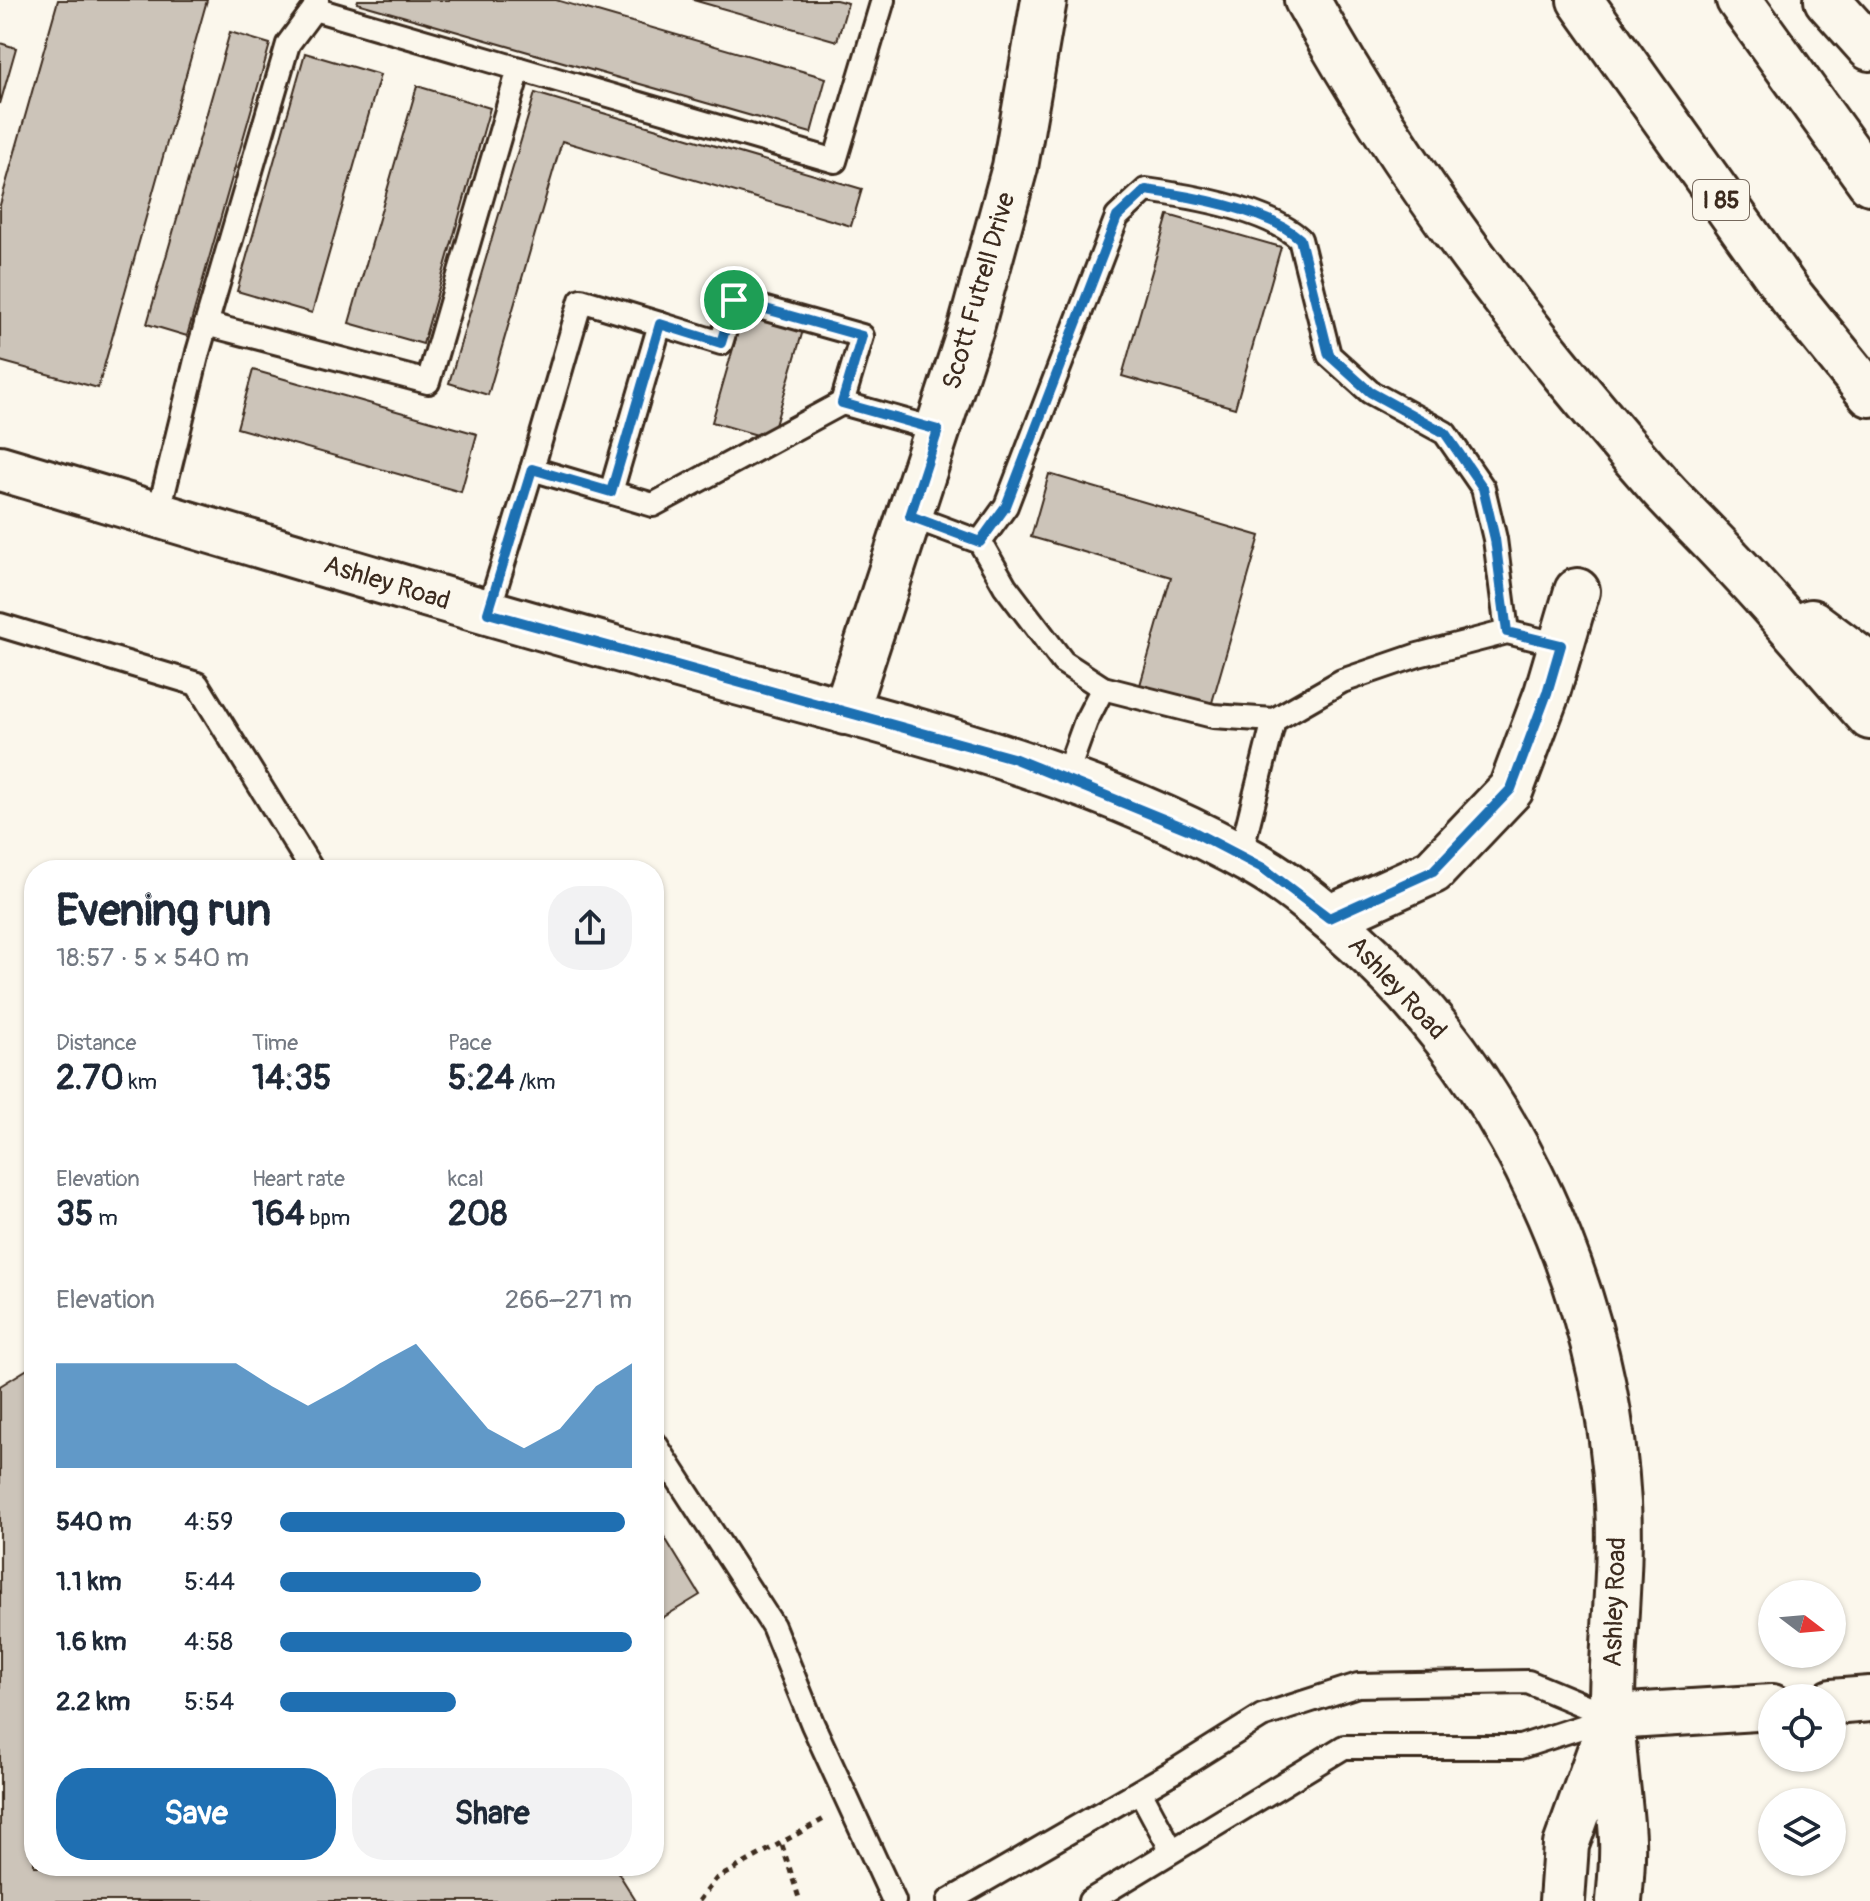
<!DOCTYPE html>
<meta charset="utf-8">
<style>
:root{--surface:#fff;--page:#f2f2f3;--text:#1f2937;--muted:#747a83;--accent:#1f6fb2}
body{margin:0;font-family:Pangolin,sans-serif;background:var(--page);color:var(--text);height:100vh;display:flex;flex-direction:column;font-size:30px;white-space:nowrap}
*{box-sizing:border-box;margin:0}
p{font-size:26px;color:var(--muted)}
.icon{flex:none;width:44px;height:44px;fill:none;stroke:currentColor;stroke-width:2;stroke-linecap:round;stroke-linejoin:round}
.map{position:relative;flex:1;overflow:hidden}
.sheet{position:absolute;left:24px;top:860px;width:640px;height:1016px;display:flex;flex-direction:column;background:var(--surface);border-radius:32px;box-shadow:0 2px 6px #0004}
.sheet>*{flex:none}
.needle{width:52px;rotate:106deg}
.fabs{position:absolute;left:1758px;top:1580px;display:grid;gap:16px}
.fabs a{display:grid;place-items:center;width:88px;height:88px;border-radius:50%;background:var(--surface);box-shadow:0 2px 6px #0004;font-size:40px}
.pin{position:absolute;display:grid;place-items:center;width:68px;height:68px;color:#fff;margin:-34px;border:4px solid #fff;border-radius:50%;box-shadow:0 2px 8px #0007}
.round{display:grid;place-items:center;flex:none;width:84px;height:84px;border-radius:32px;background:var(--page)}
.overview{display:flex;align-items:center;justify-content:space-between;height:136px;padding:0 32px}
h1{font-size:44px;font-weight:700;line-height:60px}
.stats{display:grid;grid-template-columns:repeat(3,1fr);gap:12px;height:136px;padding:8px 32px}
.stats div{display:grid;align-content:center}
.stats b{font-size:34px;font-weight:700}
.stats small{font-size:22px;font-weight:400}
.stats p{font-size:22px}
.chart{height:224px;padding:16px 32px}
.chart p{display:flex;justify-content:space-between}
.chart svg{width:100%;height:144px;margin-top:8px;fill:var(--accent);opacity:.7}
.cta{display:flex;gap:16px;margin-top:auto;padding:16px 32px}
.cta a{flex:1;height:92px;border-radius:32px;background:var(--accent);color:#fff;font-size:32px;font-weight:700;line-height:92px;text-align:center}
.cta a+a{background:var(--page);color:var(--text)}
ul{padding:0 32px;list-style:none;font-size:26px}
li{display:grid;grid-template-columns:128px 96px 1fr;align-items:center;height:60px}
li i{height:20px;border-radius:10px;background:var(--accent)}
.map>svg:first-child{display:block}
.building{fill:#ccc4b9;stroke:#3b2a1e;stroke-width:2}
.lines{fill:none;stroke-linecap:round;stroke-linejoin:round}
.lane-casing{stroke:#3b2a1e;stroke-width:28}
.street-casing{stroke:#3b2a1e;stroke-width:50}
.secondary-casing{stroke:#3b2a1e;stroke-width:50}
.highway-casing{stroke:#3b2a1e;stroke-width:50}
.path{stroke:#3b2a1e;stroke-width:5;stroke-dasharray:6 6;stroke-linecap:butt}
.lane{stroke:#fbf7ec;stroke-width:22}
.street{stroke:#fbf7ec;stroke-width:44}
.secondary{stroke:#fbf7ec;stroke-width:44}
.highway{stroke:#fbf7ec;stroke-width:44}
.route-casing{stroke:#fff;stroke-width:16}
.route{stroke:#1f6fb2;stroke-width:10}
.labels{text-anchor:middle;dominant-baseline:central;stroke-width:6;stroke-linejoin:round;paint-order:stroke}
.shield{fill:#fbf7ec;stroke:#75685c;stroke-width:2}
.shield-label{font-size:24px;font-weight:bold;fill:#3b2a1e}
.street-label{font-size:26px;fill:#3b2a1e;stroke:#fbf7ec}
</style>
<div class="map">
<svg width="1870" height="1901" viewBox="0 0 1870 1901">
<rect width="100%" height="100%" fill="#fbf7ec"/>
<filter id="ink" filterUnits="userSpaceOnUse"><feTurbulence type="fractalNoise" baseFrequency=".0125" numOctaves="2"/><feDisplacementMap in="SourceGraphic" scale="16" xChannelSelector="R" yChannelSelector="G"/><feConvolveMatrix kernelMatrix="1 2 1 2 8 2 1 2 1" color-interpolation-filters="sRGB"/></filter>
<g filter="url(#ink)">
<!-- building -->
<g class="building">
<path d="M58,0H207L98,388L0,361V205Z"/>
<path d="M358,0H556L826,78L811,133L357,3Z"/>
<path d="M693,0H836L848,3L837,41Z"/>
<path d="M230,32L270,44L187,336L147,324Z"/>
<path d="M0,43L16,48L0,104Z"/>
<path d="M305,53L380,75L312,313L237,291Z"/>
<path d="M417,86L490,108L423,344L349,323Z"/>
<path d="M535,93L862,189L851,226L562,141L488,395L449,383Z"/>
<path d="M1168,215L1281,247L1235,408L1122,376Z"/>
<path d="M744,310L804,327L771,439L712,422Z"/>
<path d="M253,370L477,434L461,492L237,428Z"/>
<path d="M1049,474L1260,536L1209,713L1138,692L1171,577L1031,537Z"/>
<path d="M34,1365V1866H614L636,1901H0V1386Z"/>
<path d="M654,1520L700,1595L654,1623Z"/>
</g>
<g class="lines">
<defs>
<g id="lane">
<path d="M314,9L835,161L883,0"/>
<path d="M206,324L428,382L519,69"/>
<path d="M532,469L581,300L660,324"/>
<path d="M611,492L660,324L721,343L734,300L862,336L842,403"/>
<path d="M158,515L198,352L288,44L314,9L317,0"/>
<path d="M910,516L980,542L1005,586L1063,662L1103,688L1213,716L1274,720L1342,681L1418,655L1507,632L1561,645"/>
<path d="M980,542L1006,506L1117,217L1146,190C1190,196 1267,209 1300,239L1329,355L1370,392L1445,433L1483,488L1495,539L1507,632"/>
<path d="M488,613L532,469L653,505L842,403L938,430"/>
<path d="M0,625L197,684L312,870"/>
<path d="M1065,779L1086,721L1103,688"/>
<path d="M1240,856L1274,720"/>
<path d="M654,1442L773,1626L813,1725L894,1901"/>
<path d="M1140,1791L1171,1849"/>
<path d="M949,1901L1176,1770L1262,1716L1358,1685L1528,1682L1612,1717"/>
<path d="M1090,1901L1344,1747H1520L1612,1717"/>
</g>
<path id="street" d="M1329,918L1433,871L1511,789L1547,693L1577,591"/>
<g id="secondary">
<path d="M0,468C239,539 477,611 718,677C901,727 1090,770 1257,865C1292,885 1325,914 1355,941C1512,1082 1606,1294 1618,1503C1622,1573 1611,1644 1612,1715C1612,1756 1620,1797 1622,1839C1623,1859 1621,1880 1619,1901"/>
<path d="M845,712L971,328L1015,167L1044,0"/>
<path d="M1832,1702L1870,1699"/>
<path d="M1612,1717L1772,1707"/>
<path d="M1562,1901L1566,1845L1607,1731"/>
</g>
<g id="highway">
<path d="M1307,0C1405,177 1529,338 1662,489C1684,513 1707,535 1729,559C1778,610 1823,665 1870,717"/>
<path d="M1580,0L1790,295L1870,394"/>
<path d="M1739,0L1870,182"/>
<path d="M1827,0L1870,48"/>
<path d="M1811,622L1870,666"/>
</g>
</defs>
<!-- lane casing -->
<use href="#lane" class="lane-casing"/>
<!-- street casing -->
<use href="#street" class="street-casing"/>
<!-- secondary casing -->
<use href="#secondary" class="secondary-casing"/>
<!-- highway casing -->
<use href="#highway" class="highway-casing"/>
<!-- path -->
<g class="path">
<path d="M782,1845L800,1901"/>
<path d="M699,1901L716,1879L824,1819"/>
</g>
<!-- lane -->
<use href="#lane" class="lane"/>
<!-- street -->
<use href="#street" class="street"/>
<!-- secondary -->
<use href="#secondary" class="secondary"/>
<!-- highway -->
<use href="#highway" class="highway"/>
</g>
</g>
<g class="lines" filter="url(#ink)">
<defs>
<path id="route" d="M1146,190C1190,196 1267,209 1300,239L1329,355L1370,392L1445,433L1483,488L1495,539L1507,632L1561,645L1547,693L1511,789L1433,871L1329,918L1263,868L1190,830L1013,758L488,613L532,469L611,492L660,324L721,343L734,300L862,336L842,403L938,430L910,516L980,542L1006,506L1117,217Z"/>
</defs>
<!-- route casing -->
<use href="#route" class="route-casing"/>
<!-- route -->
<use href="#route" class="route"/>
</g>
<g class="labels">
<!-- shield labels -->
<rect class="shield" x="1693" y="180" width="56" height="40" rx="6"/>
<g class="shield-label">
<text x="1721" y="200">I 85</text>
</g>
<!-- street labels -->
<g class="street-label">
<text transform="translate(979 291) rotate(-74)">Scott Futrell Drive</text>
<text transform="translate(387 583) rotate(17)">Ashley Road</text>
<text transform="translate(1397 988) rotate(47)">Ashley Road</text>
<text transform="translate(1615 1602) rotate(-88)">Ashley Road</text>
</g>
</g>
</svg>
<div class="fabs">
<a><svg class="needle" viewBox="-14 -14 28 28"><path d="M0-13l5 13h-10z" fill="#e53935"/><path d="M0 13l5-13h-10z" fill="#747a83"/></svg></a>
<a><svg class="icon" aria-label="locate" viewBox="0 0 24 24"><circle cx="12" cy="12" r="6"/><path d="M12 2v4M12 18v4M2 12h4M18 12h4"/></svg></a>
<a><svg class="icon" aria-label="layers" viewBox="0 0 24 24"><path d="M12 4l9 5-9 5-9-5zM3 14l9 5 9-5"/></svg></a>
</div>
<div class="pin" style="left:734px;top:300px;background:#1e9e55"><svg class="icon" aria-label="arrive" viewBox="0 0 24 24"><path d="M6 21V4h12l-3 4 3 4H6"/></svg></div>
<section class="sheet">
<div class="overview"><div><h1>Evening run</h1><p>18:57 · 5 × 540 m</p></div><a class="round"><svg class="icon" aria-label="share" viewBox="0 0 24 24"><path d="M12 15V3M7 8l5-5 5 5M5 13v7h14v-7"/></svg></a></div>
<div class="stats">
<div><p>Distance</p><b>2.70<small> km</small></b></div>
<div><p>Time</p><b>14:35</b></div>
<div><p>Pace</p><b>5:24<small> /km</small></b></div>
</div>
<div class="stats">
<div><p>Elevation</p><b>35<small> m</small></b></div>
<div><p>Heart rate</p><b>164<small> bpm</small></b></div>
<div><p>kcal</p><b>208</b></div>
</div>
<div class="chart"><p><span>Elevation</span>266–271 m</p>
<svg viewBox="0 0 160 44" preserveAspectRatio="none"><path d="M0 44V12L10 12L20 12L30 12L40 12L50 12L60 19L70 25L80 19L90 12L100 6L110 19L120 32L130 38L140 32L150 19L160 12V44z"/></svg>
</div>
<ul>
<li><b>540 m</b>4:59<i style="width:98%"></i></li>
<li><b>1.1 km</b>5:44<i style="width:57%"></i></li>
<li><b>1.6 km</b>4:58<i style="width:100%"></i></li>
<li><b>2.2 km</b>5:54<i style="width:50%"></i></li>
</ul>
<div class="cta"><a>Save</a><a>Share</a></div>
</section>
</div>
